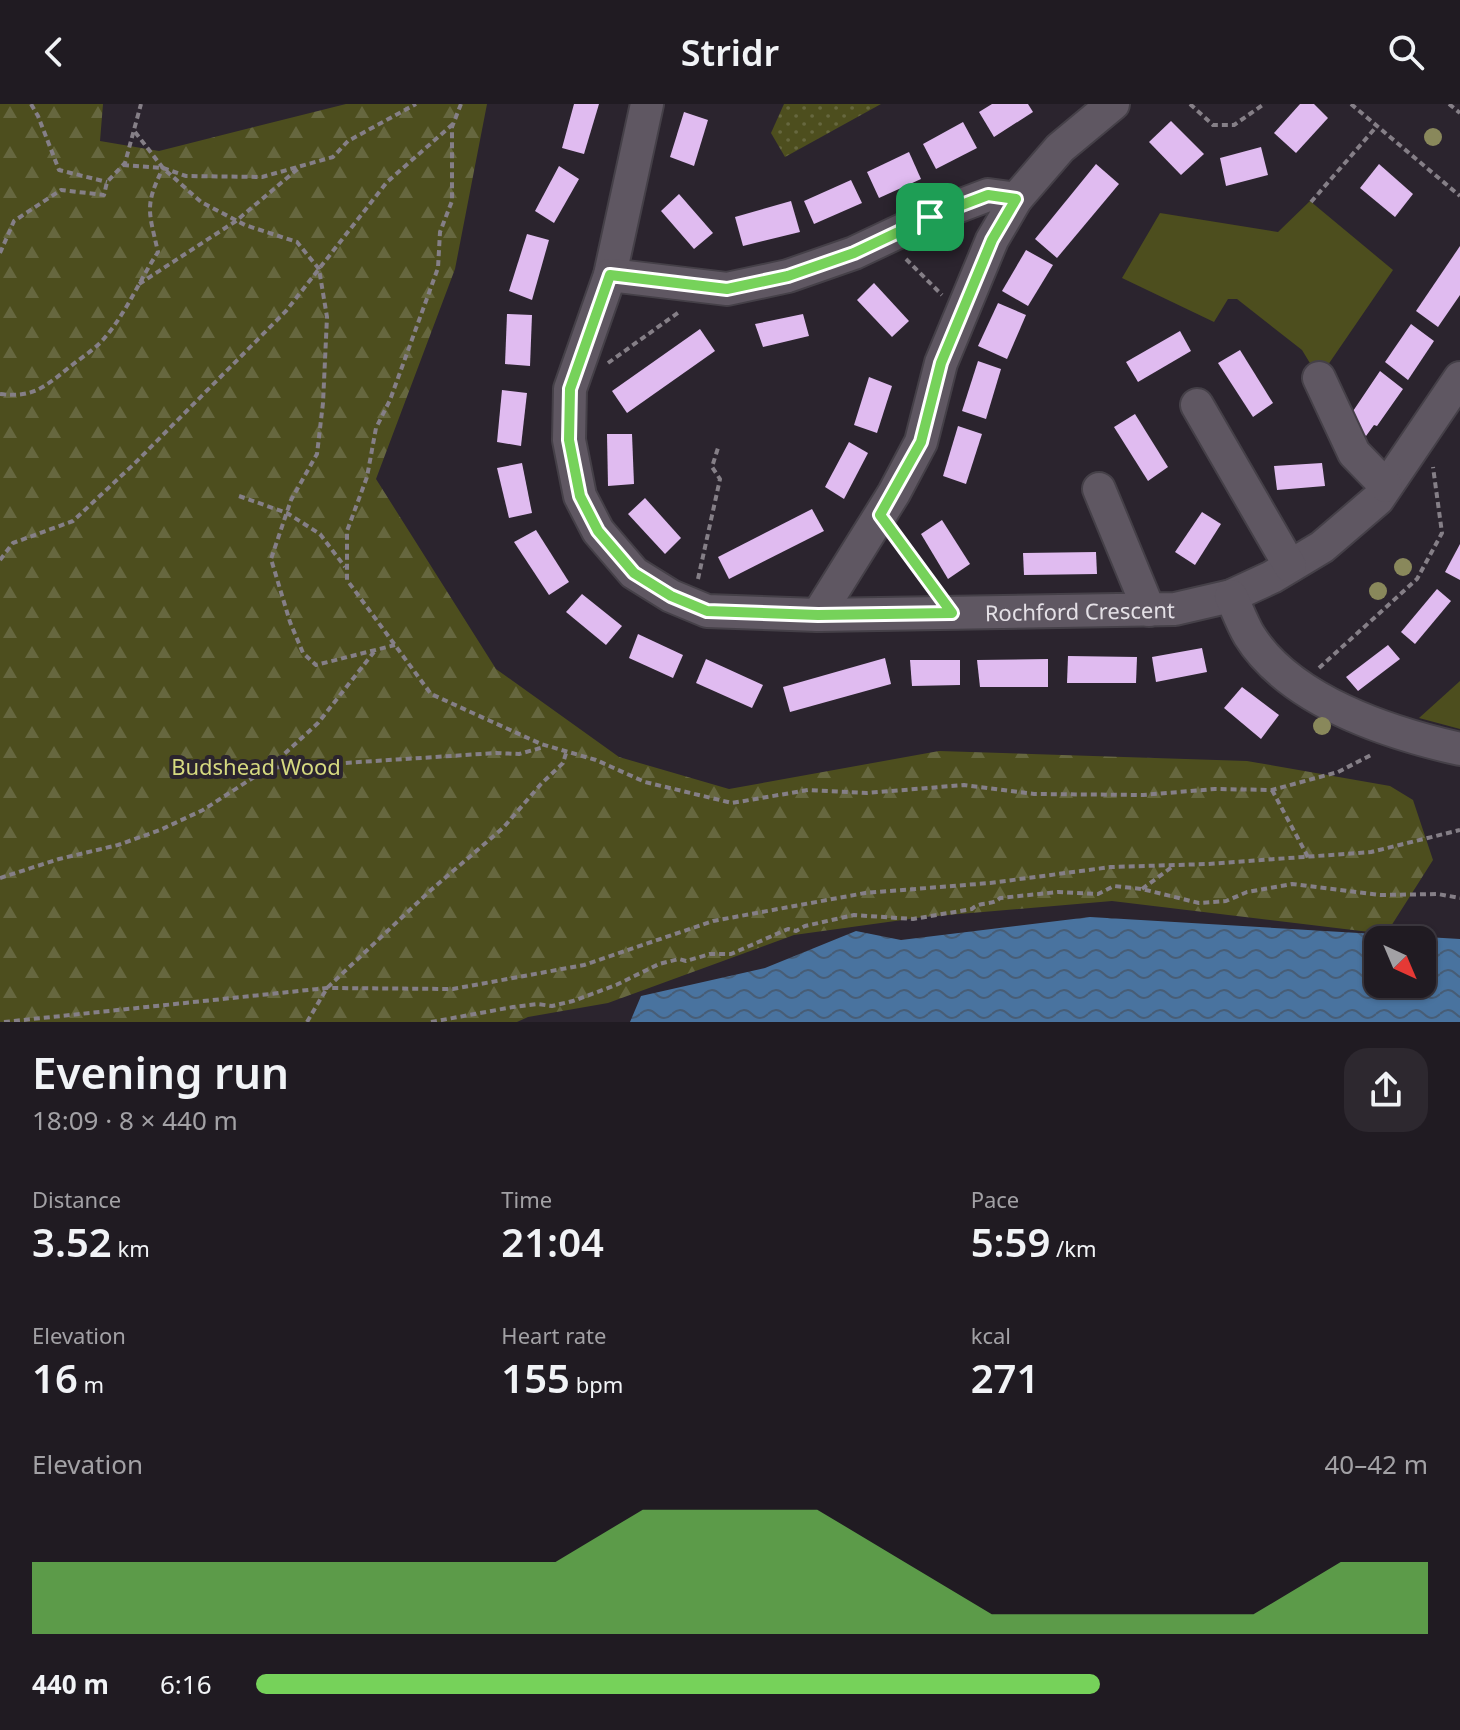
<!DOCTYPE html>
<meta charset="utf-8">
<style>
:root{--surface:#201b22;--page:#2d282f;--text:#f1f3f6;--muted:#a2a1a5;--line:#3d3940;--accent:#76d25a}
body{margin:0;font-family:"Noto Sans",sans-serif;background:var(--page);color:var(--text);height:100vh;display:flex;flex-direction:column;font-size:30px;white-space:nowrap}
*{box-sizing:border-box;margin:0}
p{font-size:26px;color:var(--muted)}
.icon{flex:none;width:44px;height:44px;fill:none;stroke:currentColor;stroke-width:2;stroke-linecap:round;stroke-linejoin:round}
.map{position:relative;height:918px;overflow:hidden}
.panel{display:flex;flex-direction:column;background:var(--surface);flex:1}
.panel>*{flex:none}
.needle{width:52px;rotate:136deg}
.tools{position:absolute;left:1364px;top:822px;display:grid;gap:16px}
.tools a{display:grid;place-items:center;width:72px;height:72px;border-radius:16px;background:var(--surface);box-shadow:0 2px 6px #0004,0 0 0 2px var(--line);font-size:40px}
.pin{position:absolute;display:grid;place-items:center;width:68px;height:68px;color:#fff;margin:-34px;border-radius:16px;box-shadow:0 4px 12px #0006}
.round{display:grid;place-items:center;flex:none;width:84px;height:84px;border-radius:24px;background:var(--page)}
.overview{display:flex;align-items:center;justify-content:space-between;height:136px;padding:0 32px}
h1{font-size:44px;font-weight:600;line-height:60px}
.stats{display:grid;grid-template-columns:repeat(3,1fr);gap:12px;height:136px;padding:8px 32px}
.stats div{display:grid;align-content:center}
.stats b{font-size:40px;font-weight:600}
.stats small{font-size:22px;font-weight:400}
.stats p{font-size:22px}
.chart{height:224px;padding:16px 32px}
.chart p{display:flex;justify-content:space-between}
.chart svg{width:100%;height:144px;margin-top:8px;fill:var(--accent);opacity:.7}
ul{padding:0 32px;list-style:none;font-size:26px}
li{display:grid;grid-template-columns:128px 96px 1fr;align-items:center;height:60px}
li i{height:20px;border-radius:10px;background:var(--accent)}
header{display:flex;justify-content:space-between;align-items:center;height:104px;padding:0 32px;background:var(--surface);font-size:36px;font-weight:600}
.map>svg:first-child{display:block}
.grass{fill:url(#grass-dots)}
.forest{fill:url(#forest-firs)}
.green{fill:#4d4e1e}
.water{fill:url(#water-waves);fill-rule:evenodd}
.building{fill:#e0bbf0}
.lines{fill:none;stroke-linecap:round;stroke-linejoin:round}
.minor-casing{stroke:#454048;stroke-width:36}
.path{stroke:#857f87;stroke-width:4;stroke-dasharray:6 4;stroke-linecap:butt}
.minor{stroke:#5f5762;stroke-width:32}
.tree{fill:#89885b}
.route-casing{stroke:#fff;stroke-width:16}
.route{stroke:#76d25a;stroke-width:10}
.labels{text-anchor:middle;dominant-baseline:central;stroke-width:8;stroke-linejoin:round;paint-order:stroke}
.street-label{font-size:22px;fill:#e4e0e6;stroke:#2b242e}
.park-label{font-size:22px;fill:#d6da80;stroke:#2b242e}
</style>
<header><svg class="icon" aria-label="back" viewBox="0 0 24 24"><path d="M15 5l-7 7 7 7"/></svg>Stridr<svg class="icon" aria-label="search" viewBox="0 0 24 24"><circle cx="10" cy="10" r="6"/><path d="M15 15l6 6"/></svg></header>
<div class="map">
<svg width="1460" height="918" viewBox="0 0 1460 918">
<defs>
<pattern id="grass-dots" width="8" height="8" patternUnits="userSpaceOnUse" patternTransform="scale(2)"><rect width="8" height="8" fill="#4d4e1e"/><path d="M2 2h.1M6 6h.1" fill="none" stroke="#66673f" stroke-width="1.8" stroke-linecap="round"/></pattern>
<pattern id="forest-firs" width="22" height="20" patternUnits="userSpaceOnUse" patternTransform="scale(2)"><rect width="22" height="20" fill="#4d4e1e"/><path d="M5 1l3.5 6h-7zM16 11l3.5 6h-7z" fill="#66673f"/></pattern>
<pattern id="water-waves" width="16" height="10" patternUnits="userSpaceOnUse" patternTransform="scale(2)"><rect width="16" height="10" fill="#49739f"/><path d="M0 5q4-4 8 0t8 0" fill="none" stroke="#475d76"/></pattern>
</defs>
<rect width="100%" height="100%" fill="#2b242e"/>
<!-- grass -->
<path class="grass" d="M784,0H881L785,53L771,29Z"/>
<!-- forest -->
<path class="forest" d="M0,0H103L100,37L159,47L346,0H487L455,165L376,375L496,565L619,653L729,685L939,647L1247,657L1390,682L1413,696L1433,756L1386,830L1112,797L924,813L794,831L608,899L528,913L517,918H0Z"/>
<!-- green -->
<g class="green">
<path d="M1310,97L1393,166L1319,274L1302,246L1237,195H1228L1214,218L1122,174L1160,109L1278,128Z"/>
<path d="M1460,577V625L1419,614Z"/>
</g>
<!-- water -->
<path class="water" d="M1090,813L1460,835V918H630L641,892L765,864L856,827L901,836ZM1422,836V880H1378V836Z"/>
<!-- building -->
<g class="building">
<path d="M574,0H599L584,50L562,44Z"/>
<path d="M992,0H1028L1033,8L994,33L979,8Z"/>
<path d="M1300,0H1314L1328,14L1296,49L1274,29Z"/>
<path d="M684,8L708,16L694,62L670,53Z"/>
<path d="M1171,17L1204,50L1181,71L1149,38Z"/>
<path d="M963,18L977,44L936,65L923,40Z"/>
<path d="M1261,43L1268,71L1226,82L1220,54Z"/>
<path d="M909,48L921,75L879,94L867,68Z"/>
<path d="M1096,60L1119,80L1057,154L1035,135Z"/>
<path d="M1379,60L1413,90L1395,113L1360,84Z"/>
<path d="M559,62L579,75L554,119L535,107Z"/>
<path d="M851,76L862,99L814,120L804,97Z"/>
<path d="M679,90L713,129L694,145L661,107Z"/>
<path d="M791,97L800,128L743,142L735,113Z"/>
<path d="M527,130L549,136L532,196L509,187Z"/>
<path d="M1460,142V191L1438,223L1416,207Z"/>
<path d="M1026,146L1053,161L1028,202L1002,187Z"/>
<path d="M874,179L909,217L892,233L857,196Z"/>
<path d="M998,199L1026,211L1007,255L978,242Z"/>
<path d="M507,210L532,211L530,262L505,260Z"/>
<path d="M803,210L809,232L763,243L755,220Z"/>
<path d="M1411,220L1434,237L1408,276L1385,258Z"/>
<path d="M700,225L715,247L627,309L612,287Z"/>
<path d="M1180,227L1191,247L1138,278L1126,258Z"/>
<path d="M1240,246L1273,299L1253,313L1218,259Z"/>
<path d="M978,257L1001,265L986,315L962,307Z"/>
<path d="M1380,267L1403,285L1377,322L1374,321L1366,332L1347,316Z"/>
<path d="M869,273L892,282L877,329L854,321Z"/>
<path d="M502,286L527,289L521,342L497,338Z"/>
<path d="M1135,310L1168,363L1148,377L1114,323Z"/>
<path d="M958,322L982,330L966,380L943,372Z"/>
<path d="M607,330H632L634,380L608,382Z"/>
<path d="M849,338L868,349L844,395L825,383Z"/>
<path d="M522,359L532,409L509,414L497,364Z"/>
<path d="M1322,359L1325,382L1277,386L1274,362Z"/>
<path d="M645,394L681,434L665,450L628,410Z"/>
<path d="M812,405L824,427L729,475L718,453Z"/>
<path d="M1202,408L1221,420L1195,461L1175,448Z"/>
<path d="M942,416L970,460L948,475L921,430Z"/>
<path d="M536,426L569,478L549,491L514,438Z"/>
<path d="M1460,440V476L1445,468Z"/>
<path d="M1096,448L1097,470L1024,471L1023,449Z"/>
<path d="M1437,485L1451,497L1415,540L1401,528Z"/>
<path d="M582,490L622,522L606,541L566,508Z"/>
<path d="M638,530L683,551L673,574L629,554Z"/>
<path d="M1388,541L1400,555L1358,587L1346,573Z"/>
<path d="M1202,544L1207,568L1156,578L1152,553Z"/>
<path d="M1068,552L1137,553L1136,579H1067Z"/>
<path d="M885,554L891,580L790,608L783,583Z"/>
<path d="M706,555L763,581L752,604L696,579Z"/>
<path d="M1048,555V583H980L977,556Z"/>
<path d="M910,556H960V581L912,582Z"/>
<path d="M1242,583L1279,611L1261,635L1224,604Z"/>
</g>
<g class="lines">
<defs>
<g id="minor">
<path id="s1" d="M647,0L610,171L570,285L569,336L580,392L598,427L634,469L671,492L707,507L818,511L1175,505L1231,492L1272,473L1322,443L1378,395L1460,274"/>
<path d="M610,171L727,185L788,172L854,149L930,113L988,91L1016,95"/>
<path d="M1319,274L1354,349L1386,382"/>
<path d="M1197,301L1290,462"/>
<path d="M1099,385L1149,506"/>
<path d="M1231,492C1237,505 1242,519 1249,531C1290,597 1389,629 1460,645"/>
<path d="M818,511L894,389L921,338L941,259L992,136L1016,95L1060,44L1113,0"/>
</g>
</defs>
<!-- minor casing -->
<use href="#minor" class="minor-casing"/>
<!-- path -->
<g class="path">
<path d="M31,0L38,12L59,66L107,78"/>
<path d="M461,0L452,23V97L440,128L438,164L390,296L376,324L367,373L347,427V476L431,590L541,640L596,656L645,678L732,699L808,686L867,689L964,681L1034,690L1143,691L1215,685L1272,686L1338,668L1373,650"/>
<path d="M1190,0L1213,21H1234L1264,0"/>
<path d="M1351,0L1460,92"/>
<path d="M1449,0L1460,9"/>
<path d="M135,28L163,64L201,98L245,121L297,138L319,165L327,213L323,299L317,350L291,396L271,455L290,518L303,549L316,561L395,541"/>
<path d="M123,61L163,64L186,72L262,73L333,53L348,37L416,0"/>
<path d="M1311,98L1377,22"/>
<path d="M0,149L14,117L61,86L104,91L107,78L125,59L141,0"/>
<path d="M906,155L942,191"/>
<path d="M139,180L236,117L300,63"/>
<path d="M608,259L679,208"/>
<path d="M0,290C31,294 44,284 67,265C78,256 91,248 101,238C125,212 139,177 158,148C149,108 144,102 163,64"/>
<path d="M239,392L287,409L320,430L345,463"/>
<path d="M896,434L932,481"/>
<path d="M0,456L13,439L73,417L134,360L286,207L387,78L453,20"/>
<path d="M698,475L720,375L712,363L718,344"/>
<path d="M1319,564L1417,475L1442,429L1433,363"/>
<path d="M270,663L318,619L374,548"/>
<path d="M1272,686L1308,753"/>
<path d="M0,774L59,755L118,741L160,726L203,706L268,664L496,649L519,650L544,643"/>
<path d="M1142,785L1172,763"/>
<path d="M4,918L327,884L453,885L584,861L713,817L865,789L990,779L1111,763L1208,760L1371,748L1460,726"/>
<path d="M307,918L327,884L431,786L503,724L541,680L563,659L567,646"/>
<path d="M431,918L513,903L537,900L552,902L573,897L616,881L659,860L679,855L686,857L710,850H731L788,825L796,827L805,822L854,811L913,815L972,805C979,797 993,802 1000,794L1058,788L1098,790L1114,782L1142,785L1199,799L1226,797L1247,788L1292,780L1380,791L1438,790L1460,794"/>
</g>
<!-- minor -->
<use href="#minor" class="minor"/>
</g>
<!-- trees -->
<g class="tree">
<circle cx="1433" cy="33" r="9"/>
<circle cx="1403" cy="463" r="9"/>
<circle cx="1378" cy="487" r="9"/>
<circle cx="1322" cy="622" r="9"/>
</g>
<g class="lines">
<defs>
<path id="route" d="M988,91L1016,95L992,136L941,259L921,338L880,411L952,509L818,511L707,507L671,492L634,469L598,427L580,392L569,336L570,285L610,171L727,185L788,172L854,149L930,113Z"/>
</defs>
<!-- route casing -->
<use href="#route" class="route-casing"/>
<!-- route -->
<use href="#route" class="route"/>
</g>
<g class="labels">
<!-- street labels -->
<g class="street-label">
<text stroke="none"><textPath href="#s1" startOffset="954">Rochford Crescent</textPath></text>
</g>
<!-- park labels -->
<g class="park-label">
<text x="256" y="662">Budshead Wood</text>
</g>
</g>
</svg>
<div class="tools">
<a><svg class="needle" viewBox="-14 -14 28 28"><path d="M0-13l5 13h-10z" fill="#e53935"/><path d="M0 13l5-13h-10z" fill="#a2a1a5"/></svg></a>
</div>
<div class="pin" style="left:930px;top:113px;background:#1e9e55"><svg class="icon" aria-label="arrive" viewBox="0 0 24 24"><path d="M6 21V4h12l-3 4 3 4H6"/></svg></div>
</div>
<section class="panel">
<div class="overview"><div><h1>Evening run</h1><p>18:09 · 8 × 440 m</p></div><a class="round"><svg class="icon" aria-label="share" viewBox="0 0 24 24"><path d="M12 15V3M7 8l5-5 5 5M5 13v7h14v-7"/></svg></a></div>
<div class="stats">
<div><p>Distance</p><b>3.52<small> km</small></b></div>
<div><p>Time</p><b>21:04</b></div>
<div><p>Pace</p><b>5:59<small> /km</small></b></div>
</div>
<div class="stats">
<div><p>Elevation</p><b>16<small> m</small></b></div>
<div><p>Heart rate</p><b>155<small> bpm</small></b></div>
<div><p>kcal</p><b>271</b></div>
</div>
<div class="chart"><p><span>Elevation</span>40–42 m</p>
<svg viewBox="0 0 160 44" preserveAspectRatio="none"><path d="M0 44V22L10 22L20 22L30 22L40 22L50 22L60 22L70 6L80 6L90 6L100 22L110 38L120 38L130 38L140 38L150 22L160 22V44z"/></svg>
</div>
<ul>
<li><b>440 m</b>6:16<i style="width:72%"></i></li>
</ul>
</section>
